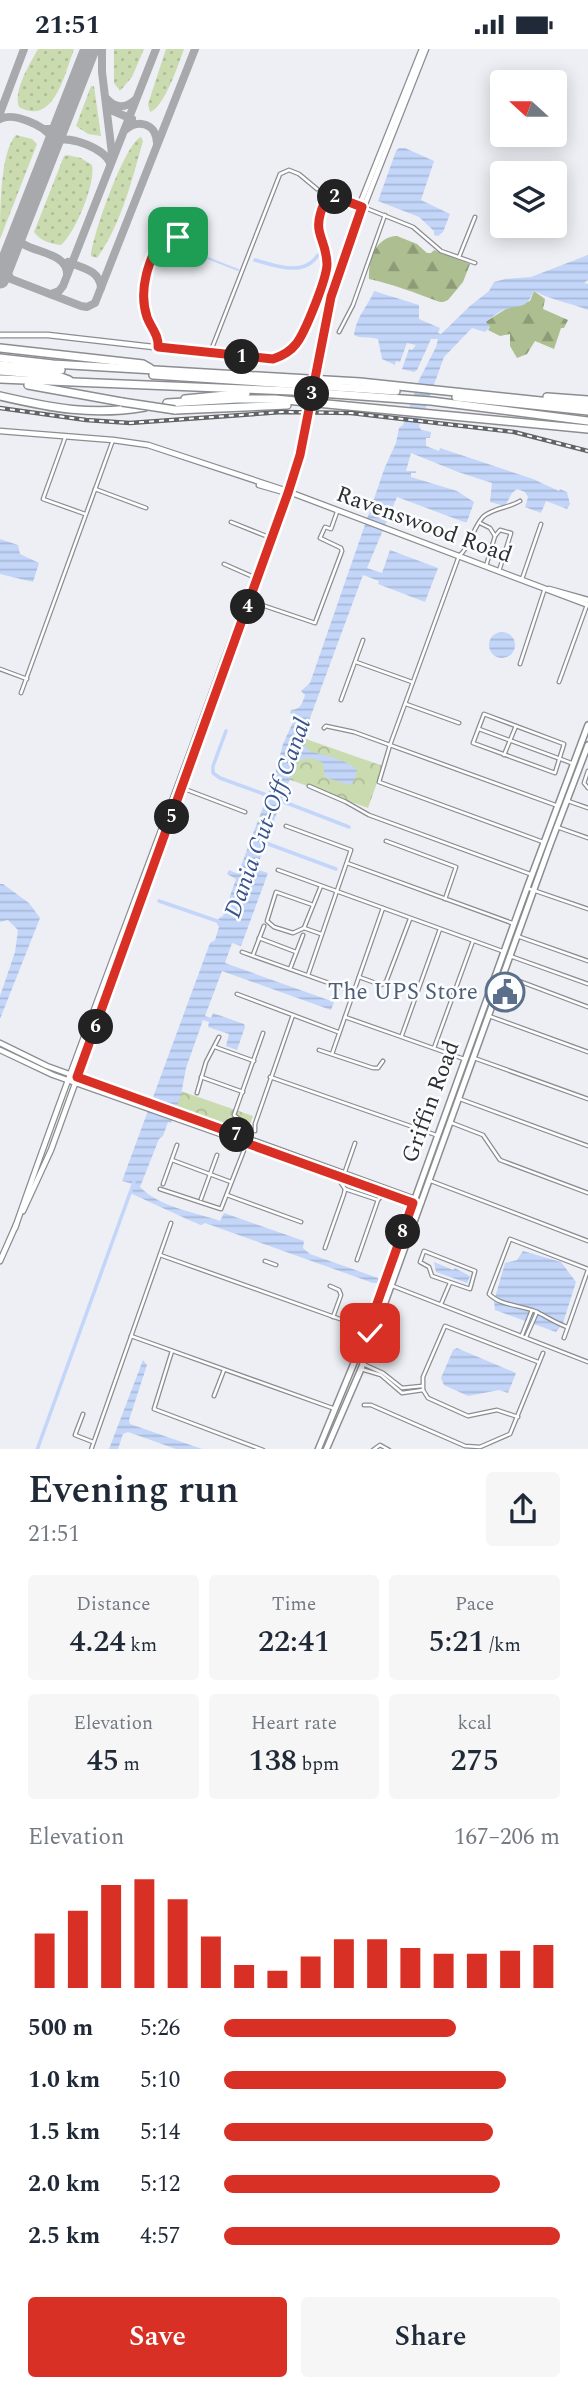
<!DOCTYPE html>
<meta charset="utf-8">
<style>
:root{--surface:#fff;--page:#f6f6f7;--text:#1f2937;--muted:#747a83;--accent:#d93025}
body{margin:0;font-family:Spectral,serif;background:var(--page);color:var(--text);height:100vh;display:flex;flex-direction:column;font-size:26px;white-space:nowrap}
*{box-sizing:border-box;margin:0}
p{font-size:23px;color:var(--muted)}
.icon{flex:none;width:38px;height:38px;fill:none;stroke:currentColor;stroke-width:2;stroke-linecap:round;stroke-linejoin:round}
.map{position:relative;height:1400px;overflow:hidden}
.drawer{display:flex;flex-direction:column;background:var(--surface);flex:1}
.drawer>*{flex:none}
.needle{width:46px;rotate:291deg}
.buttons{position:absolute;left:490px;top:21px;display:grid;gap:14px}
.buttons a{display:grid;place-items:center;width:77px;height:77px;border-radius:7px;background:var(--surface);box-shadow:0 4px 18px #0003;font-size:35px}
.pin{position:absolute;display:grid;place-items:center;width:60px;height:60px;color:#fff;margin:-30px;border-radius:14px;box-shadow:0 4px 10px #0006}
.km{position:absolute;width:35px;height:35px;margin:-18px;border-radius:50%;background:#222;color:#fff;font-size:19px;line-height:35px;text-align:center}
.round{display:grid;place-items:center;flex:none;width:74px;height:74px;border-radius:7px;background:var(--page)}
.summary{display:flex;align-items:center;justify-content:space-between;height:119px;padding:0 28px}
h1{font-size:38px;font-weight:600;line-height:52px}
.metrics{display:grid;grid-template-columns:repeat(3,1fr);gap:10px;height:119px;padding:7px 28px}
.metrics div{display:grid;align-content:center;border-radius:7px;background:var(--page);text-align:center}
.metrics b{font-size:30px;font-weight:600}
.metrics small{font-size:19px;font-weight:400}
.metrics p{font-size:19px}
.chart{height:196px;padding:14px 28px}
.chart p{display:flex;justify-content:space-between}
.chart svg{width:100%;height:126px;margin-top:7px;stroke:var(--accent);stroke-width:6}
.action{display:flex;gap:14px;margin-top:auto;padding:14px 28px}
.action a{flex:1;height:80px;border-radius:7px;background:var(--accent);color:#fff;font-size:28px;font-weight:600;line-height:80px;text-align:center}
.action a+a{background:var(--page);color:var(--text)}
ul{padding:0 28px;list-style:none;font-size:23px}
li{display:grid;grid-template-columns:112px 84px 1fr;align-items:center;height:52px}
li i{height:18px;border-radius:9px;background:var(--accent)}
.status{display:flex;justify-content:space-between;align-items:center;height:49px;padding:0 35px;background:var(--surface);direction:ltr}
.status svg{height:19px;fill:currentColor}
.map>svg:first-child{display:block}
.grass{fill:url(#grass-dots)}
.forest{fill:url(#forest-firs)}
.park{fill:url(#park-crowns)}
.water{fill:url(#water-rules)}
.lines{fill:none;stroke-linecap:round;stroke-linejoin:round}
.stream{stroke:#c3d6f9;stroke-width:2}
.canal{stroke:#c3d6f9;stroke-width:3.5}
.taxiway{stroke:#a8a9ac;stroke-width:8}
.runway{stroke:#a8a9ac;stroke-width:19}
.street-casing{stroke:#8b8d91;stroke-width:5}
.secondary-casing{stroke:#8b8d91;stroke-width:7}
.primary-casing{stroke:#8b8d91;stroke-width:8}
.highway-casing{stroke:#8b8d91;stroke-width:10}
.street{stroke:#fff;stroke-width:2.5}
.secondary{stroke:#fff;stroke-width:4.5}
.primary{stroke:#fff;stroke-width:5}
.highway{stroke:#fff;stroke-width:7}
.rail-casing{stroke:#626365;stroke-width:4.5}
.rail{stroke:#fcfdff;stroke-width:2;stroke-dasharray:5;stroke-linecap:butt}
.secondary-bridge-casing{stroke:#8b8d91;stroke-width:7;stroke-linecap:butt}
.highway-bridge-casing{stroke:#8b8d91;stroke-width:10;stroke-linecap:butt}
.secondary-bridge{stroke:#fff;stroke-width:4.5}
.highway-bridge{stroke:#fff;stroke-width:7}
.route-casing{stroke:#fff;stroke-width:14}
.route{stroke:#d93025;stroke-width:9}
.labels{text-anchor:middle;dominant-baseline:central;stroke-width:5;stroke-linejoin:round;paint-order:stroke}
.street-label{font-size:23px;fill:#2e2f30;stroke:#fcfdff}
.service-label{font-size:23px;fill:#4e5e75;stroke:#fcfdff;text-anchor:end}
.water-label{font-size:24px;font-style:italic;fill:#39548b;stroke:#fcfdff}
</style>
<div class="status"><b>21:51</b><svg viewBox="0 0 49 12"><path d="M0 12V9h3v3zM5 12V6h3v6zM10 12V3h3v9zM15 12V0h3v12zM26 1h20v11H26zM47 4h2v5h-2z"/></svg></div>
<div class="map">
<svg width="588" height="1401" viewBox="0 0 588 1401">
<defs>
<pattern id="grass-dots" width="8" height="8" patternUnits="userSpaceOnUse" patternTransform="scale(1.75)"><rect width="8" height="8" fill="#cadbb0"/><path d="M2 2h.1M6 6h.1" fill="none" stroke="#aebc98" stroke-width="1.8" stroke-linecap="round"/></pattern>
<pattern id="forest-firs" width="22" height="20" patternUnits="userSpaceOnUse" patternTransform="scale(1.75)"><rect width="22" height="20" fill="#adbf91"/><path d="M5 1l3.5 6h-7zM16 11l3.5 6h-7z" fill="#8d9c77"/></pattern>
<pattern id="park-crowns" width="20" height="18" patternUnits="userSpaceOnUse" patternTransform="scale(1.75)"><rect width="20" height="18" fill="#cadbb0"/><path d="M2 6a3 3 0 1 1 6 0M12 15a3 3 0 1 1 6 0" fill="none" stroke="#aebc98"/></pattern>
<pattern id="water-rules" width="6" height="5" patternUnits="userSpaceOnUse" patternTransform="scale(1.75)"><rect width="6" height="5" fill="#c3d6f9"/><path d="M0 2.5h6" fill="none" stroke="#a8b8d6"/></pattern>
</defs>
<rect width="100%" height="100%" fill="#edeff4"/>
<!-- grass -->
<g class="grass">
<path d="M38,0H74C65,24 54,78 19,58C13,41 30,15 38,0Z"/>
<path d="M114,0H144L132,28L120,42L114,34Z"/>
<path d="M166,0H184C179,14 164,59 150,63L148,55Z"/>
<path d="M91,37H94L101,87L88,85L76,77Z"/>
<path d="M16,86L32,90L37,95L0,190C0,163 0,102 16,86Z"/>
<path d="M141,88L143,92C132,131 121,176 97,209L91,207C92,187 125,94 141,88Z"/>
<path d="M67,106L81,109L92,116C96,134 75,184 61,196C51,195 40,192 34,183L64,107Z"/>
</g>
<!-- forest -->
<g class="forest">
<path d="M397,187L417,195L427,204H431L434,201L470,215L463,233L448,251C444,253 441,254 437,252C416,244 392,235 369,230C368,211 375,188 397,187Z"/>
<path d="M534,242L545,250L543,260L568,271L564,279H561L554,300L535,292L527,305L517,309L510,297V285L500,287L488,281L490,278L485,273L506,260L530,252Z"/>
</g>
<!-- park -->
<g class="park">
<path d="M303,689L383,717L368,759L288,730Z"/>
<path d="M175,1040L253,1067L248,1081L242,1083L169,1056Z"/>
</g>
<!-- water -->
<g class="water">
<path d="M399,99H405L434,112L421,151L450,165L443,183L438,187L434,186V182L419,168L378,152L396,102Z"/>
<path d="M588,206V231L584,234L588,235V261C570,254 551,251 534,242C525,260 524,255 506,260C499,262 492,268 486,273L490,278L485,283L472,279L444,308L419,377L421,381L431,383L430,389H426V397L439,402L440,399L533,430L559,442L560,440L567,443L570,455L567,460L546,452L541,464L525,458L528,448L525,443L517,440L512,444L505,457L490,453L492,434L458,423L411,404L406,422H416V424H411V428L457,442L474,453L467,473H464L397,448L367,519L382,524L390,501L438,519L425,553L378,535L379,532L363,526L303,688L307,701C324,707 344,709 357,721L354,732L349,736L325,728L323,714L312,709L299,711L286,739L258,815L261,816L259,821L268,824L241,897L232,894L225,914L334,953L331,961L222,922L205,967L211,969L213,964L244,975L245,978L237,1001L226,997L229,985L208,978L209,973L203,971L186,1019L181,1046L171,1074L168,1073L163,1087L159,1090L140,1138C159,1158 195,1163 220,1172L224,1164L304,1192L303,1199L310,1205L378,1229L380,1232L379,1234H373L205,1174L201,1176L191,1172L130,1144L133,1135L122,1132L210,894L215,891L219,878L217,875L219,869L223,867L236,830L227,825L229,821L238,825L275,726L283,695L294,671L293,666L290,664L291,661C301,660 302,655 305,646L301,642L310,634L385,418L396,394L399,379L403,376L419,331L436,298L438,290H431L417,321L414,323L402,320L409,300L412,301L416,296L407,294L400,313L396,312L395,316L382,310L378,290C369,287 361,290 354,286C357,266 367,259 374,242L419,256V270L440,279L438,284L441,285L470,257L489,242L494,233L505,230L531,228Z"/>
<path d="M0,490L18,496L20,505L39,514L33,533L0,525Z"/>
<circle cx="502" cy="596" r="13"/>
<path d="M0,835H3L29,854L40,869L0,970V947L15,903L18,881L8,871L0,873Z"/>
<path d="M523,1202L561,1213L576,1233L563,1274L556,1283L495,1261L494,1252L505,1214L517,1211Z"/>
<path d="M434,1213L453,1221L455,1219L470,1227L467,1234L436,1223Z"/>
<path d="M457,1299L516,1324L508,1344L499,1341L468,1347L444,1336L441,1329L453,1301Z"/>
<path d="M143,1311L147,1316L129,1371L130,1375L202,1400H176L128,1383L123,1385L118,1400H109Z"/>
</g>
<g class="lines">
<!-- stream -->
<g class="stream">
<path d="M155,188L157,189"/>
<path d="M162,191L238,221"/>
</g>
<!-- canal -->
<g class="canal">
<path d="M255,211C276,217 304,228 318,206"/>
<path d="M226,682L213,717V724L220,729L272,748"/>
<path d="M279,751L349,778"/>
<path d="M263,793L336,820"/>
<path d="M159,852L220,873"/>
<path d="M37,1401L134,1133"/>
</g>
<!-- taxiway -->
<g class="taxiway">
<path d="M102,0V23L112,105"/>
<path d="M107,50C116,60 126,59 135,51"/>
<path d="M107,56L113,62L132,70"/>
<path d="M0,64L24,0"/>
<path d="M0,70C13,63 44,76 52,89L51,99"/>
<path d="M45,80H55L62,72"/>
<path d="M125,81C139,69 156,75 157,94"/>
<path d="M50,102L57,92C70,86 105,100 110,114"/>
<path d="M20,180L19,190L23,195C38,204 67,205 67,225"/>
<path d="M10,205L5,220L11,230L81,257L87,258L95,254L195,0"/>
<path d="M68,213C82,219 100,221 101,239"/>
<path d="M51,245L59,242L63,237L156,0"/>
</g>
<!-- runway -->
<path class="runway" d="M0,230L90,0"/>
<defs>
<g id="street">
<path d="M363,158L413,178L441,202L475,214"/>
<path d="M459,208L475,168"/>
<path d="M339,283L353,256L385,166"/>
<path d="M158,297C158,285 150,276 147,265C138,236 151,208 163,182L178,188"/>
<path d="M210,304L280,125L289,121L299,125L317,140"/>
<path d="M65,389L43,450L85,465"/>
<path d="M95,440L146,459"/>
<path d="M520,452C509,459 492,459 483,468C472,480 471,497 459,507L390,696L379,733L543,793"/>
<path d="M231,473L271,489"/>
<path d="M480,474L490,479L495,487L500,481L511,484L499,522"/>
<path d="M224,515L256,529"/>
<path d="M486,517L495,487"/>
<path d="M522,530L541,475"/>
<path d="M250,552L315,574L342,502L341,499L320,489L325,478L331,480L337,463"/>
<path d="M356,613L412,633"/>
<path d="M520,615L544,542"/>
<path d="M0,620L27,630"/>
<path d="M559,633L587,556"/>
<path d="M21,644L113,391"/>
<path d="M341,651L363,591"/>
<path d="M406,655L459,674"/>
<path d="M484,665L564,695L555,724L473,694Z"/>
<path d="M324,679L326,677L354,683L558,757"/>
<path d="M479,680L574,715"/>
<path d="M504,706L516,677"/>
<path d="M588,722L584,734L588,739"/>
<path d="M309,737L346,753L369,766L530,825"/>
<path d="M182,739L245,763"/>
<path d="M568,752L588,759"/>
<path d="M286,777L351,801L308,926"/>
<path d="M557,778L588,789"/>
<path d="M386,792L456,818L445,850"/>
<path d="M347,814L512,874"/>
<path d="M278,821L502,902"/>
<path d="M527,839L588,860"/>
<path d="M313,856L276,843L267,872L274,878L293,884L304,879L321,837"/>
<path d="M304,879L321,885"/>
<path d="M517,887L588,912"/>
<path d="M259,889L296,903"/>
<path d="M242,903L354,943"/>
<path d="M253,906L264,877"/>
<path d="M510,907L588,935"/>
<path d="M290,920L303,886"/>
<path d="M503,926L588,958"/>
<path d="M359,928L381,936L386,933L410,870"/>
<path d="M237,945L338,983"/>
<path d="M489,967L588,1003"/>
<path d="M345,968L464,1010"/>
<path d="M402,986L440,880"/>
<path d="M215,998L254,1012"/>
<path d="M434,999L473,892"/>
<path d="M319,1001L373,1019H378L383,1012"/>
<path d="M332,1005L383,859"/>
<path d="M474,1009L588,1050"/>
<path d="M201,1028L243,1043"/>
<path d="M270,1028L436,1086"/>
<path d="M197,1044L206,1013L219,988"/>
<path d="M460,1050L588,1097"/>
<path d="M452,1074L483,1086L500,1111L588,1144"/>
<path d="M255,1082V1075L293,966"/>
<path d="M246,1089L249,1078L234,1066L263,984"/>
<path d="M172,1111L231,1133"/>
<path d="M431,1132L588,1192"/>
<path d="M163,1135L177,1096"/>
<path d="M160,1140L221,1160L246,1096"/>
<path d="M345,1140L378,1151"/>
<path d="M227,1146L301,1173"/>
<path d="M201,1150L217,1106"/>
<path d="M325,1199L344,1145L345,1140L341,1134L355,1094"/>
<path d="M424,1202L475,1222L470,1240L432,1227L429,1218L420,1213Z"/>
<path d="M160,1206L368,1280"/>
<path d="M357,1211L378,1151L384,1144"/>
<path d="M265,1212L276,1216"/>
<path d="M385,1234L588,1313"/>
<path d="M330,1237L339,1241L341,1246L333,1268"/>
<path d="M441,1255L450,1234"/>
<path d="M567,1278C556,1274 547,1268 537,1263C521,1256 501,1257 489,1245L510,1190L588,1220"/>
<path d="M522,1286L532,1261"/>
<path d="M131,1287L335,1360"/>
<path d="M526,1288L537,1263"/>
<path d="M564,1289L588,1221"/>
<path d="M172,1302L154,1360L263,1401"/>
<path d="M363,1315L383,1324L402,1339L422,1337"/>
<path d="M361,1320L381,1326L402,1344L423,1341"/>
<path d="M423,1341V1328L445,1277L538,1313"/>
<path d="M423,1341L428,1349L468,1367L497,1361L518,1368"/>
<path d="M214,1347L224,1321"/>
<path d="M364,1356H371L465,1397L480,1398L510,1385L543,1304"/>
<path d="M83,1365L75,1386L93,1393"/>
<path d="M91,1401L171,1174"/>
<path d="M373,1401L380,1396L389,1401"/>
</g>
<g id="secondary">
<path d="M362,158V150L422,0"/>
<path d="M0,286H48L250,309C296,313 301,289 315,252C320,240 327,228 327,215C327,186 310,187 325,152L333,147L362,158"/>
<path d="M317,318L327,264L339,221L426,0"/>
<path d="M0,382L113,391L148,396L284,441L588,556"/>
<path d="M259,436L287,444"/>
<path d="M549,540L588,551"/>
<path d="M0,994L47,1017L415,1150L421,1154"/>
<path d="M0,1001L53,1026L416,1154"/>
<path d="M23,1162L51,1101L253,544"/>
<path d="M15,1179C81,989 155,802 223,613C252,534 289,457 307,374"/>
<path d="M0,1212L16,1176"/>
</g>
<g id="primary">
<path d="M318,1401L368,1280L527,839L588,676"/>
<path d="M326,1401L361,1320L550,796L588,696"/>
</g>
<g id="highway">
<path d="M0,299L143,315L150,319"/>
<path d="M0,309L53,315L360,333L588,357"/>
<path d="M0,316L61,321"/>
<path d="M0,322L58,327L69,331"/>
<path d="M153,326L396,342"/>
<path d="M0,330L292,342L431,352L588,372"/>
<path d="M28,336L122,353"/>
<path d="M0,347C52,359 92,367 145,358"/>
<path d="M456,348L588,362"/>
<path d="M547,348L588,351"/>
<path d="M185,350L246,344"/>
<path d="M167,354L237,350H275L588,380"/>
<path d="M175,361L287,356"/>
</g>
</defs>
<!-- street casing -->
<use href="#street" class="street-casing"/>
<!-- secondary casing -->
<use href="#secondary" class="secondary-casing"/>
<!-- primary casing -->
<use href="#primary" class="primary-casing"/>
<!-- highway casing -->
<use href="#highway" class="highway-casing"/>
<!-- street -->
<use href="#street" class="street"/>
<!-- secondary -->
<use href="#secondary" class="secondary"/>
<!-- primary -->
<use href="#primary" class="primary"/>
<!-- highway -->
<use href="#highway" class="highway"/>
<defs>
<path id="rail" d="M0,359L86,371L130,374L282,363L351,364L514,383L588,402"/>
</defs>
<!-- rail casing -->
<use href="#rail" class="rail-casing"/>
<!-- rail -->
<use href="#rail" class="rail"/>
<defs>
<path id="secondary-bridge" d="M307,374L317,318"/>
<path id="highway-bridge" d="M122,353L175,361"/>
</defs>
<!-- secondary-bridge casing -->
<use href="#secondary-bridge" class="secondary-bridge-casing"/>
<!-- highway-bridge casing -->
<use href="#highway-bridge" class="highway-bridge-casing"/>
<!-- secondary-bridge -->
<use href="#secondary-bridge" class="secondary-bridge"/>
<!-- highway-bridge -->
<use href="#highway-bridge" class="highway-bridge"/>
</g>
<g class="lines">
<defs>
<path id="route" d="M178,188L163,182C151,209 137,238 147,268C151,279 159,286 158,298L273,310C282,307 290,303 296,295C305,284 327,229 327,215C326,186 310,186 325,152L333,147L362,158L331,248L300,406L288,444L77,1028L246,1089V1094L413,1154L368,1280L370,1284"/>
</defs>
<!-- route casing -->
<use href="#route" class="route-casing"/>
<!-- route -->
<use href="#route" class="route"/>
</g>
<!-- icons -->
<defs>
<symbol id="civic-ring" viewBox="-11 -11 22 22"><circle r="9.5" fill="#fcfdff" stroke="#5c6f8a" stroke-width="1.5"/><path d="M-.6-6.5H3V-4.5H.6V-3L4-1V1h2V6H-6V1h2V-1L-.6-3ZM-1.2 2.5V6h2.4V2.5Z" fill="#5c6f8a"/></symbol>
</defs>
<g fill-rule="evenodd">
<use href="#civic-ring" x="483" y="921" width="44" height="44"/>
</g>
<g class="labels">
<!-- street labels -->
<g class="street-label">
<text transform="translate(424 476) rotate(20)">Ravenswood Road</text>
<text transform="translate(431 1053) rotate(-70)">Griffin Road</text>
</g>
<!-- service labels -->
<g class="service-label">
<text x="478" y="943">The UPS Store</text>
</g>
<!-- water labels -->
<g class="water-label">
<text transform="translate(268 769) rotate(-70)">Dania Cut-Off Canal</text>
</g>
</g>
</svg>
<div class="buttons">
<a><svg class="needle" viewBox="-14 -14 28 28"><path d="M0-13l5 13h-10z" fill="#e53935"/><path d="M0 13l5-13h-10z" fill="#747a83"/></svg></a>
<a><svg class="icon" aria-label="layers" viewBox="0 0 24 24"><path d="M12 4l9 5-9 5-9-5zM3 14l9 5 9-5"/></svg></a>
</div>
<div class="pin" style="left:178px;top:188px;background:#1e9e55"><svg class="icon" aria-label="arrive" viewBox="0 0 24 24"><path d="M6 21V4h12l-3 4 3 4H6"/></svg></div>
<div class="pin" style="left:370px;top:1284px;background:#d93025"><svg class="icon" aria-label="check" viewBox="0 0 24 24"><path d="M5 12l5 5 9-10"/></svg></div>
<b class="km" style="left:242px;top:308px">1</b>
<b class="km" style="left:335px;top:148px">2</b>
<b class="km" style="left:312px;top:345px">3</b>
<b class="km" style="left:248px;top:558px">4</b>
<b class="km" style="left:172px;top:768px">5</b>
<b class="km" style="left:96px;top:978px">6</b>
<b class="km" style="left:237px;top:1086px">7</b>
<b class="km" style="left:403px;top:1183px">8</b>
</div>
<section class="drawer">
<div class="summary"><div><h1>Evening run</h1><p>21:51</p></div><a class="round"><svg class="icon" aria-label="share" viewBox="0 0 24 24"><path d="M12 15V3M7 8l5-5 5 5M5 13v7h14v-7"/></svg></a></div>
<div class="metrics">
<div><p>Distance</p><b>4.24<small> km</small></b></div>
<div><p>Time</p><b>22:41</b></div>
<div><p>Pace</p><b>5:21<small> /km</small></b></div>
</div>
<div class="metrics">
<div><p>Elevation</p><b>45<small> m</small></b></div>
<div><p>Heart rate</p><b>138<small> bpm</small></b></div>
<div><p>kcal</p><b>275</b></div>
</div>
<div class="chart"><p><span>Elevation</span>167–206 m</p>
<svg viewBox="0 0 160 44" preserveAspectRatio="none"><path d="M5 44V25M15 44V17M25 44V8M35 44V6M45 44V13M55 44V26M65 44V36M75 44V38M85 44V33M95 44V27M105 44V27M115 44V30M125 44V32M135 44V32M145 44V31M155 44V29"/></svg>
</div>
<ul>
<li><b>500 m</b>5:26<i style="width:69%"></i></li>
<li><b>1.0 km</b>5:10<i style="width:84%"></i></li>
<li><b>1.5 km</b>5:14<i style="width:80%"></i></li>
<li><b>2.0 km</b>5:12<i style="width:82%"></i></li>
<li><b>2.5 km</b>4:57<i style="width:100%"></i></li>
</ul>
<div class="action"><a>Save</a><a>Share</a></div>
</section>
